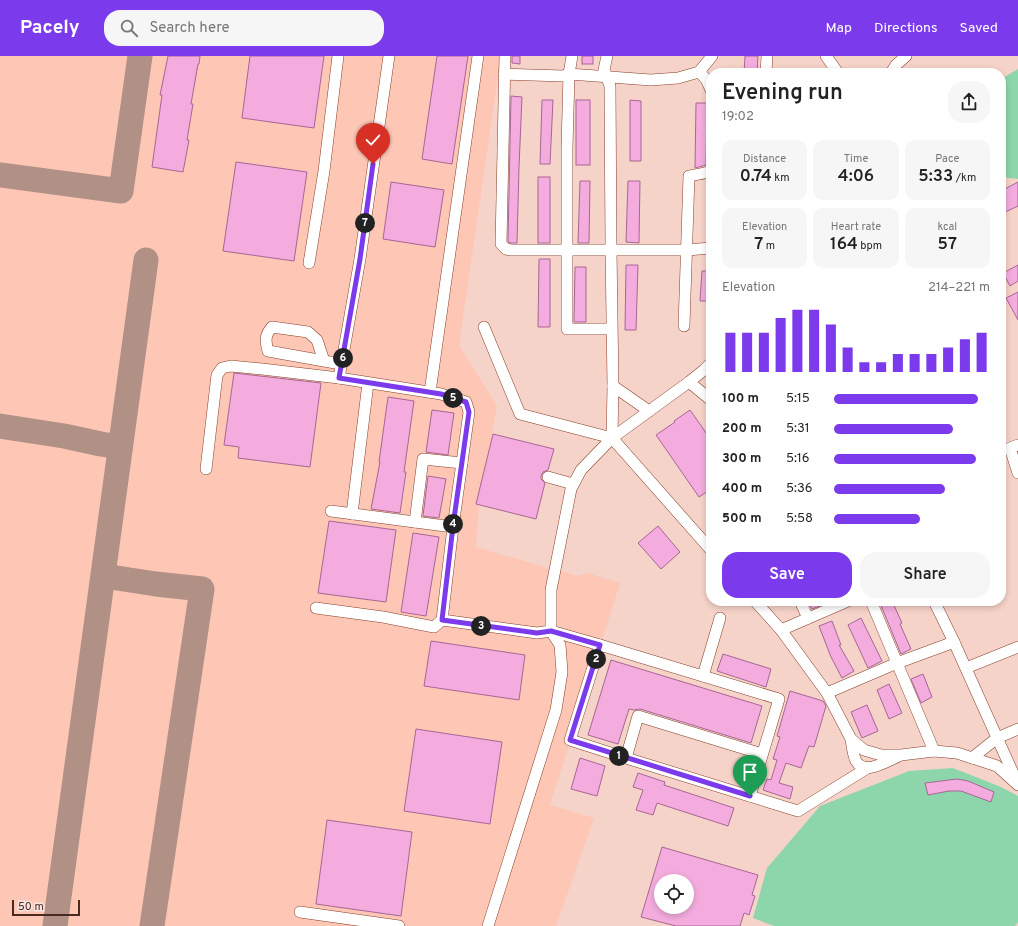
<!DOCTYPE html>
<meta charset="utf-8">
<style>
:root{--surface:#fff;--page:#f6f6f6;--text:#222;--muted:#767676;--accent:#7c3aed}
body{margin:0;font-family:Overpass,sans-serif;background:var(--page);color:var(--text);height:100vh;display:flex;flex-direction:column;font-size:15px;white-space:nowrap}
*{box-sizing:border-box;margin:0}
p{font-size:13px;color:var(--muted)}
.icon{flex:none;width:22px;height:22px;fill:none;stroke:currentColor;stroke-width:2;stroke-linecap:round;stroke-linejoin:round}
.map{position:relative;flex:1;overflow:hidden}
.details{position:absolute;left:706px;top:12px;width:300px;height:538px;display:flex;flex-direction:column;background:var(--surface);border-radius:16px;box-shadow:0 2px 6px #0003}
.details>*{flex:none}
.controls{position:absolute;left:654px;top:818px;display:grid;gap:8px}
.controls a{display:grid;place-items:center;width:40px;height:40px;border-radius:50%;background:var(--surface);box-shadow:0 2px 6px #0003;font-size:20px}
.scale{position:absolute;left:12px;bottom:10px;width:68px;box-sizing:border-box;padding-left:4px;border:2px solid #4a2a20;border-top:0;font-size:11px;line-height:14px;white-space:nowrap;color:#4a2a20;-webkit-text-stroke:3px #f6e5df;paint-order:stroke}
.pin{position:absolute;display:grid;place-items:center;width:34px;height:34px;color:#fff;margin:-41px -17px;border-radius:50% 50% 50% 0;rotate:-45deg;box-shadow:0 0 4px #0007}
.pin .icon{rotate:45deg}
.km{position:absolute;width:20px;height:20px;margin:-10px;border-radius:50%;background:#222;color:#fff;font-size:11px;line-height:20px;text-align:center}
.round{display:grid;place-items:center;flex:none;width:42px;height:42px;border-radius:16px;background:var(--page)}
.head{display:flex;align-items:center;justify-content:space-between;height:68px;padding:0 16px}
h1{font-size:22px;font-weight:600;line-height:30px}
.metrics{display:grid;grid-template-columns:repeat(3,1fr);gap:6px;height:68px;padding:4px 16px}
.metrics div{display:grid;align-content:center;border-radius:10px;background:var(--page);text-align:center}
.metrics b{font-size:17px;font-weight:600}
.metrics small{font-size:11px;font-weight:400}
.metrics p{font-size:11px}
.chart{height:112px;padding:8px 16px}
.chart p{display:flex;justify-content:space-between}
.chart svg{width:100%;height:72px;margin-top:4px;stroke:var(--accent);stroke-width:6}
.cta{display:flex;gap:8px;margin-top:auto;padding:8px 16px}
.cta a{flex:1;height:46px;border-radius:16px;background:var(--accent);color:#fff;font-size:16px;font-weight:600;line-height:46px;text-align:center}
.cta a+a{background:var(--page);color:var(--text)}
ul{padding:0 16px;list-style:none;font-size:13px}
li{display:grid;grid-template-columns:64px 48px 1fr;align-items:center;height:30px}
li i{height:10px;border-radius:5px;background:var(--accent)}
header{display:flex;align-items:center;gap:24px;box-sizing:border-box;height:56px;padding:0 20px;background:var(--accent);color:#fff}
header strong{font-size:19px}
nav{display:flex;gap:22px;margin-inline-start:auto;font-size:14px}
.search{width:280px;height:36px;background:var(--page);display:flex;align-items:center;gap:10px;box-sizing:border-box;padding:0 14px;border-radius:16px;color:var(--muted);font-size:15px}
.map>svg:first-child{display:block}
.built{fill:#fdc6b5}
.green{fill:#8dd6ac}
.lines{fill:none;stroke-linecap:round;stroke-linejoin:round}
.taxiway{stroke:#b19086;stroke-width:25}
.building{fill:#f3acdd;stroke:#a76694;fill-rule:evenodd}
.minor-casing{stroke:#863f29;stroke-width:12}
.minor{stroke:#fff;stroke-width:11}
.route-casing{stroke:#fff;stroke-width:8}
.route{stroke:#7c3aed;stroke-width:5}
</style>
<header>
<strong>Pacely</strong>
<div class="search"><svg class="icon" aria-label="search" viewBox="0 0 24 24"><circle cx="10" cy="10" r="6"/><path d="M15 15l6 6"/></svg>Search here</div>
<nav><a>Map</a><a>Directions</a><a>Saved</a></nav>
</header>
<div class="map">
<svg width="1018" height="870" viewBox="0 0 1018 870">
<rect width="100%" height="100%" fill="#f6d3c9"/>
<!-- built -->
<path class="built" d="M0,0H501L459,289L497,350L479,447L476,491L548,512L561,515L578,520L588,517L620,527L550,749L594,762L556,870H0Z"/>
<!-- green -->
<g class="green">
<path d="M1018,13V123L1001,121V23Z"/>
<path d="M953,712L1001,731L1018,740V866L1015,870H774L753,862L767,812L820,750L909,715Z"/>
</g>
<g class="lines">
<!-- taxiway -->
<g class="taxiway">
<path d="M0,119L121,135L140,0"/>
<path d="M0,370L64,380L101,388L120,391"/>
<path d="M104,520L156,528L202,533L152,870"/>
<path d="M55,870C86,648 116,426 146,204"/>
</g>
</g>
<!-- building -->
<g class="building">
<path d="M168,0H200L199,8H198L191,48H193L187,84H189L183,116L152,111L162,39H160Z"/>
<path d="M250,0H324L314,72L242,62Z"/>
<path d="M437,0H468L452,108L422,103Z"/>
<path d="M512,0H520V8L512,7Z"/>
<rect x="582" y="0" width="11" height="8"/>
<path d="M745,0H758L757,17H744Z"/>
<path d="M511,40L522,41L519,111L517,187H509L508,185Z"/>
<path d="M542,44H553L550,108H540Z"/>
<rect x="576" y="44" width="14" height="65"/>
<path d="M630,44L641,45V105H630Z"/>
<path d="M696,47H707L706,109L695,112Z"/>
<path d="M236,106L307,116L294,205L223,195Z"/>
<rect x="538" y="121" width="12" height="66"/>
<path d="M580,125H590L589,187H578Z"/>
<path d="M628,125H640L639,187L626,186Z"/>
<path d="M391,126L444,134L435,191L383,183Z"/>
<path d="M1018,126V150L1005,156L1001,148V135Z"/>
<path d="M539,203H550V271H538Z"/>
<path d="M626,209H638L636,274H625Z"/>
<path d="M1018,209V225L1010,230L1003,217Z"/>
<path d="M575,211H586V266H574Z"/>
<path d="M702,215H711V245H700Z"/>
<path d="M1018,236V264L1006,242Z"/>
<path d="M234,317L321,327L310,411L238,402L239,391L224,389Z"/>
<path d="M388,341L414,345L404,416H406L400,457L371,453L380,406H379Z"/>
<path d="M432,354L454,357L448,399L426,396Z"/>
<path d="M690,354L711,384V433L699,441L656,379L675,366L674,365Z"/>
<path d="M493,378L554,393L548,414L543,416L541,420V423L545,427L536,463L476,448Z"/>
<path d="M428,420L446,423L439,462L423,460Z"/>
<path d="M329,465L396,474L386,546L318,537Z"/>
<path d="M658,470L680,496L661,513L638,487Z"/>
<path d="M413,477L439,481L426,560L401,556Z"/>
<path d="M808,545H820L822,549L812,553Z"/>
<path d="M885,545H892L902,567L900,568L911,593L901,598L880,547Z"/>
<path d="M861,562L882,605L868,612L848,569Z"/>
<path d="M832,565L841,589H839L854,615L842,622L831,601L819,570Z"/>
<path d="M431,585L525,599L519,644L424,630Z"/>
<path d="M723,598L771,613L766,631L717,615Z"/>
<path d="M611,604L762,650L751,687L640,653L634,654L629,653L618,688L588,679Z"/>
<path d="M923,618L932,641L921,647L911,623Z"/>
<path d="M889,628L902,657L889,663L877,634Z"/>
<path d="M790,635L823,645L826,650L814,691L809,690L801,712L786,707L779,727L793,731L790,743L763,734L767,723L771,724L777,704L773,703L780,681L777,680Z"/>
<path d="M867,649L878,675L862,682L851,656Z"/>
<path d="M416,673L502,686L490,768L404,755Z"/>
<path d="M580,702L605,710L597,740L571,733Z"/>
<path d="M638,717L665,726L664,729L734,752L728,770L657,747L653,759L636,754L643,734L633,731Z"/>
<path d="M957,723L968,725L994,736L991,746L961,735H949L928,739L925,727Z"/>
<path d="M327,764L412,776L401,860L316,848Z"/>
<path d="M662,791L758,819L752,839L755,840L749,859L744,857L740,870H676L641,861ZM661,825H687V851H661Z"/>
</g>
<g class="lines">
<defs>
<g id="minor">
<path d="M389,0L360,203L339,322L441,338L466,346L469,356L453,471L442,564L537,577L551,575L600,589L779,643L750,740"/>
<path d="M505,0L501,188L506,193L511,194H687L711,192"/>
<path d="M572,0L569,18L567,92V273H611"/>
<path d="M607,0L604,14L610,30L611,193L613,330L612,382L711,494"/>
<path d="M826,0L838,17"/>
<path d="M699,16L706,23L711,34"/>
<path d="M766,17L767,0"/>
<path d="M891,17L896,9L906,0"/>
<path d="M504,18L563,20L569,18L651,24L678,22L699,16L712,0"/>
<path d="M309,207L324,115L338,0"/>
<path d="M684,270L689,120C697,118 704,118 711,115"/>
<path d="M484,271L520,358L612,382"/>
<path d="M324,305L268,295C265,284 265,279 272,271L308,276L317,284L324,305L341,308"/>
<path d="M689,326L711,344"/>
<path d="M613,330L649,355"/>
<path d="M430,336L478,0"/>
<path d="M1018,389L1010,392L1018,417"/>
<path d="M206,413L217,319L222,312L231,310L262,313L339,322"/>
<path d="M548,421L573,428"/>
<path d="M331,455L453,471"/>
<path d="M352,458L368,327"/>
<path d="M415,466L423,403L462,407"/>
<path d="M755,545L781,574L827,637L851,683L864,694L881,699H901L934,695L957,697L997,710L1018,729"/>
<path d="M800,545L808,562"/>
<path d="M871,545L934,695"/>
<path d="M934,545L954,586L1017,726"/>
<path d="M316,552L383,561L434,571L442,564"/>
<path d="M781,574L848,545"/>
<path d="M600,589L570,684L626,702L798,755L869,711"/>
<path d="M966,612L1018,591"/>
<path d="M703,620L720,562"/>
<path d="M827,637L897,607L954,586"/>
<path d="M851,683C852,690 853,699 856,705C865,720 887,705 899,700"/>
<path d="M626,702L638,660L762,698"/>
<path d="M972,702L997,682L1018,673"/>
<path d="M300,856L399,870"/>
<path d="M488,870L556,654L562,616L560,589L551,575V534L571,433L581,414L612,382L689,326L704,314L711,307"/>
</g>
</defs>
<!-- minor casing -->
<use href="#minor" class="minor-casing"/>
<!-- minor -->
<use href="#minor" class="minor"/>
</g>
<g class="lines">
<defs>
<path id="route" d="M373,108L360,203L339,322L441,338L466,346L469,356L453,470L442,564L537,577L551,575L600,589L570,684L750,740"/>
</defs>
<!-- route casing -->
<use href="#route" class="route-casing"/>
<!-- route -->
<use href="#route" class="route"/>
</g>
</svg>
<div class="controls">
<a><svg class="icon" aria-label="locate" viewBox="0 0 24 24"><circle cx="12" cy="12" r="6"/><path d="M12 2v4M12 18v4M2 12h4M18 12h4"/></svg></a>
</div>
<div class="scale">50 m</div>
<div class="pin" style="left:750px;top:740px;background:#1e9e55"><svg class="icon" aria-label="arrive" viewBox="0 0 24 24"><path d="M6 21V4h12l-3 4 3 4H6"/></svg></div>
<div class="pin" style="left:373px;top:108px;background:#d93025"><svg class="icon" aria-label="check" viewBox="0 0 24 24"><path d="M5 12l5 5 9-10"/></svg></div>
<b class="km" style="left:619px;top:700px">1</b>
<b class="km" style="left:596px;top:603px">2</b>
<b class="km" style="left:481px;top:570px">3</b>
<b class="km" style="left:453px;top:468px">4</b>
<b class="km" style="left:453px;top:342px">5</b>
<b class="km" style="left:343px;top:302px">6</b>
<b class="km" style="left:365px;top:167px">7</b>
<section class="details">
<div class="head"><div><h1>Evening run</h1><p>19:02</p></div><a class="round"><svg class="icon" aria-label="share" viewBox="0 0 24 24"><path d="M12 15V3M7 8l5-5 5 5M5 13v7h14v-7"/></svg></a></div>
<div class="metrics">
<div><p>Distance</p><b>0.74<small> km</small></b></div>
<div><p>Time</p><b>4:06</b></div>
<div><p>Pace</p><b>5:33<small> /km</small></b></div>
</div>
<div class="metrics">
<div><p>Elevation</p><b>7<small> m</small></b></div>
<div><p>Heart rate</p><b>164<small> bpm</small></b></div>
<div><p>kcal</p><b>57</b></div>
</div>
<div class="chart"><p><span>Elevation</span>214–221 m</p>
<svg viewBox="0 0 160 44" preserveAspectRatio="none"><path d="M5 44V20M15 44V20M25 44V20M35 44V11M45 44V6M55 44V6M65 44V15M75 44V29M85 44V38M95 44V38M105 44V33M115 44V33M125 44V33M135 44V29M145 44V24M155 44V20"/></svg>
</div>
<ul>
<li><b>100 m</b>5:15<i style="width:92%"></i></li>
<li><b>200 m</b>5:31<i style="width:76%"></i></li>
<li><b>300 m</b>5:16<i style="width:91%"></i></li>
<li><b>400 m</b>5:36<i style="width:71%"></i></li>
<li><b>500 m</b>5:58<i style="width:55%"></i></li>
</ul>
<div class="cta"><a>Save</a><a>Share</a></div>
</section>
</div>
